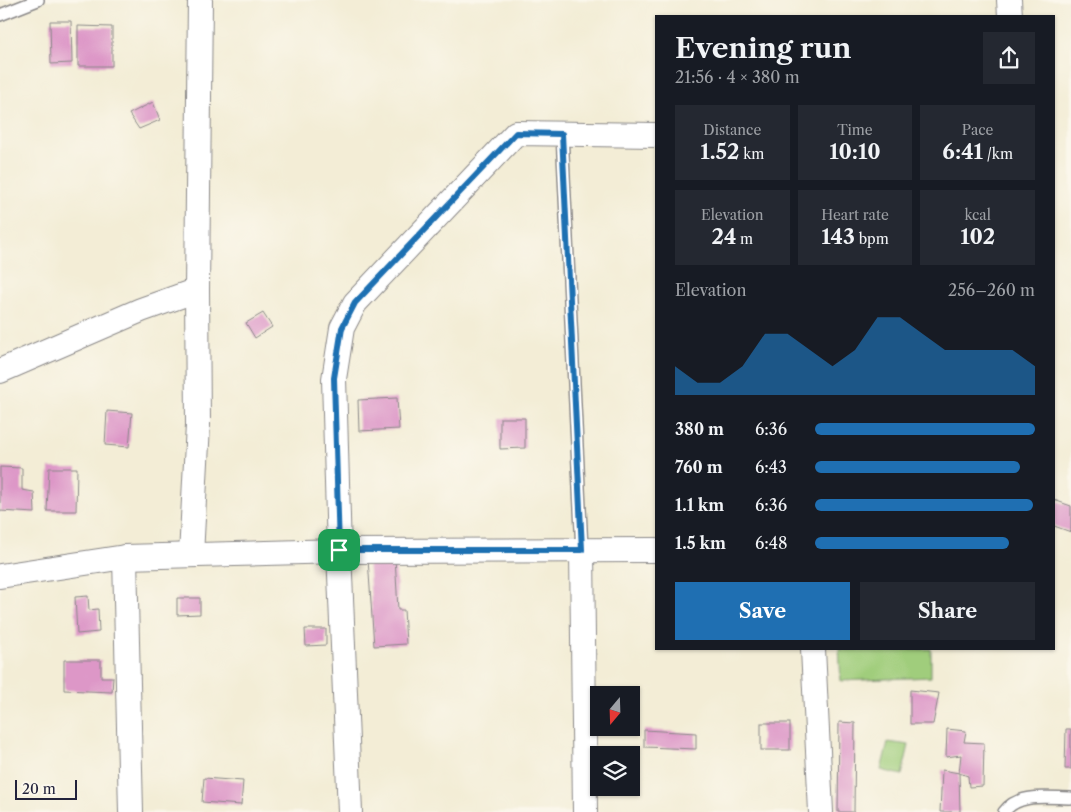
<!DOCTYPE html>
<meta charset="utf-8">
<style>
:root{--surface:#171b24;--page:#242831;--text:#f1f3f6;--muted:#9ea1a6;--accent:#1f6fb2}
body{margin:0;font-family:"Libre Caslon Text",serif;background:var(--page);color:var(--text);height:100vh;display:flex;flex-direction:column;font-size:19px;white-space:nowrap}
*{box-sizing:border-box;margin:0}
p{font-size:16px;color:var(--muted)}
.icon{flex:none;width:28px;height:28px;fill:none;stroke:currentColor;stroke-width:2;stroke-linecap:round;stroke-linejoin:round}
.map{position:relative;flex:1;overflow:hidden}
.sheet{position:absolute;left:655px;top:15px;width:400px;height:635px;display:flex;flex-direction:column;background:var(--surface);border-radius:0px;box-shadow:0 1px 4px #0004}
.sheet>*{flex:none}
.needle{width:32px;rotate:199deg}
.controls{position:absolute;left:590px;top:686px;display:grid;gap:10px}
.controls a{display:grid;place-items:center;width:50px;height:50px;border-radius:0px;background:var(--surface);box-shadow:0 1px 4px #0004;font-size:25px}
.scale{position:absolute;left:15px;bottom:12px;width:62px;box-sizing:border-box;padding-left:5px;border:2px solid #22223b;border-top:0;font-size:14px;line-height:18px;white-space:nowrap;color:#22223b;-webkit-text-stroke:4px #fbf7ec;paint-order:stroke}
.pin{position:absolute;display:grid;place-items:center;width:42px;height:42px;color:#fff;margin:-21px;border-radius:10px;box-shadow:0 2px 8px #0006}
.round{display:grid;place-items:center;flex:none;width:52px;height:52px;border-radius:0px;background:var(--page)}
.headline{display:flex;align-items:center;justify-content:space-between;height:85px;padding:0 20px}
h1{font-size:28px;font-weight:800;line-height:38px}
.metrics{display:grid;grid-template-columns:repeat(3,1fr);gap:8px;height:85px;padding:5px 20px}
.metrics div{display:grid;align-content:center;border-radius:0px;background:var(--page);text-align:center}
.metrics b{font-size:21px;font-weight:800}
.metrics small{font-size:14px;font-weight:400}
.metrics p{font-size:14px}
.chart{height:140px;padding:10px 20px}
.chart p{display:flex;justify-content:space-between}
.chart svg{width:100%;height:90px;margin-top:5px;fill:var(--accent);opacity:.7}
.cta{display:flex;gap:10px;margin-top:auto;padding:10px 20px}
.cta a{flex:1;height:58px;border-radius:0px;background:var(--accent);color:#fff;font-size:20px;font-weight:800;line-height:58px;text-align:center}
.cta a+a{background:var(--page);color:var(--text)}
ul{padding:0 20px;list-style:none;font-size:16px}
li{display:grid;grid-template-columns:80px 60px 1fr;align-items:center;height:38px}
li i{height:12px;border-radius:6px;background:var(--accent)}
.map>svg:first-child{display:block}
.green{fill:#a0cd7b;stroke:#61785b}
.building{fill:#dd97c7}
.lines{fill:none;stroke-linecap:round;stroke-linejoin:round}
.lane-casing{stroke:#8a8888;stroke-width:14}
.street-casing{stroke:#8a8888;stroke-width:26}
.lane{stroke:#fff;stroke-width:11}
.street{stroke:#fff;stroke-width:24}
.route-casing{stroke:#fff;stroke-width:10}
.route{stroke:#1f6fb2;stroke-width:6}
</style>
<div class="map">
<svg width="1071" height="812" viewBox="0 0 1071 812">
<rect width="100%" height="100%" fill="#fbf7ec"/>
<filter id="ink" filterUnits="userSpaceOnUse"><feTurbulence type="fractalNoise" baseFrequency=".02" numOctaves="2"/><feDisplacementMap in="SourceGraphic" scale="10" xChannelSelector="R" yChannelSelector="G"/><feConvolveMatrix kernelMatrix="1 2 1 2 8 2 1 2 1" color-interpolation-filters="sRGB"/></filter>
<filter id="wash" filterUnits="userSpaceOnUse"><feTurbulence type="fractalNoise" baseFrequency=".0096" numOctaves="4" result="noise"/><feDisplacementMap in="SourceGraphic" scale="20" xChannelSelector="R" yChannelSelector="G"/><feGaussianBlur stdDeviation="1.12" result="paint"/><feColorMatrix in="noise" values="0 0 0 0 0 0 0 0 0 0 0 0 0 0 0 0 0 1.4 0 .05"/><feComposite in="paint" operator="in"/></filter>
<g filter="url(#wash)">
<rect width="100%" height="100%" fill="#f3edd6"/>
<!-- green -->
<g class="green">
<path d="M839,649H931V677L841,681Z"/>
<path d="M888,742L909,745L902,775L881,770Z"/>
</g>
<g id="blocks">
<!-- building -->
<g class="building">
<path d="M50,21H71L72,63L51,64Z"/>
<path d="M78,26L112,27V66H78Z"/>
<path d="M153,102L160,120L139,129L129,114Z"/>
<path d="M263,313L272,327L255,338L246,323Z"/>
<path d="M397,398L399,429L359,431L358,400Z"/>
<path d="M107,411L132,413L129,447L105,445Z"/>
<path d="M500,418H525V448L500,449Z"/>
<path d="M0,467L22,468V490L34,492L35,513L0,511Z"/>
<path d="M49,468H77L76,511H47Z"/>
<path d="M1054,500L1071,506V532L1054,526Z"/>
<path d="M395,557L398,610H404L406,644L374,646L368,559Z"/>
<path d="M88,596L89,610L98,609L99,632L77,634L75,597Z"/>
<path d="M177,598H200V614L177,615Z"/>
<path d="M305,629H326V645L306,646Z"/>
<path d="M64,660H101V677H113L112,692L64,690Z"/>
<path d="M910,690L939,693L933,724H910Z"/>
<path d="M839,722L855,723L854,812H838Z"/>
<rect x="761" y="723" width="29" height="27"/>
<path d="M947,729L966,731L964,742L984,743L983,786L969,787L968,776L959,773L961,755L946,757Z"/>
<path d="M1066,729H1071V769H1065Z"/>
<path d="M644,730L696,733V749L644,747Z"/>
<path d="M942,770L959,773L960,812H940Z"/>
<path d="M204,778L243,781L241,805L202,802Z"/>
</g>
</g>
</g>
<g filter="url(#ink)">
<use href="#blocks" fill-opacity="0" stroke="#8a8888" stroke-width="1"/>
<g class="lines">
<defs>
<g id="lane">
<path d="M0,15L38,0"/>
<path d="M562,134L582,550"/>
<path d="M1004,812C1018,792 1050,798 1071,798"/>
</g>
<g id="street">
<path d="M1009,0L1010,16"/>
<path d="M0,371L141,310L197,290"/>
<path d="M582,550L585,812"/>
<path d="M191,555L198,425L197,290L200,0"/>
<path d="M125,557L131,812"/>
<path d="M0,576L125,557L339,551L656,550"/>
<path d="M813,649L821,812"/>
<path d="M350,812L339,551L334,379L342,328L355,303L516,133L656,135"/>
</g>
</defs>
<!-- lane casing -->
<use href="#lane" class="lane-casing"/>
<!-- street casing -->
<use href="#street" class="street-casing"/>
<!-- lane -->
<use href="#lane" class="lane"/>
<!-- street -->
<use href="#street" class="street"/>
</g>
</g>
<g class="lines" filter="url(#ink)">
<defs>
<path id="route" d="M516,133L562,134L582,550H339L334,378L342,328L355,303Z"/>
</defs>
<!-- route casing -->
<use href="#route" class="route-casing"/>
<!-- route -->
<use href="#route" class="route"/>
</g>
</svg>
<div class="controls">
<a><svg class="needle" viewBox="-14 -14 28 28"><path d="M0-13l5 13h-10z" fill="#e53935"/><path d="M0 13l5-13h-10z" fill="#9ea1a6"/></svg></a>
<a><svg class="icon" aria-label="layers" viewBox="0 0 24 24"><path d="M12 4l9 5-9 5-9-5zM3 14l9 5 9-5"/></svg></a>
</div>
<div class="scale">20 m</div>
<div class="pin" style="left:339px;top:550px;background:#1e9e55"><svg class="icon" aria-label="arrive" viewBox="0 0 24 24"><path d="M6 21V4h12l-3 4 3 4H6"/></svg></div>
<section class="sheet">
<div class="headline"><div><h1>Evening run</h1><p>21:56 · 4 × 380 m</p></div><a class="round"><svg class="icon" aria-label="share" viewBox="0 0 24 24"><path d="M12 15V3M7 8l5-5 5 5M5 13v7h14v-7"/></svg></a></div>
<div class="metrics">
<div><p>Distance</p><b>1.52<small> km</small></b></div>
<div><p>Time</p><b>10:10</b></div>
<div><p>Pace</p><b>6:41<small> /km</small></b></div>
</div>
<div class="metrics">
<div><p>Elevation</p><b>24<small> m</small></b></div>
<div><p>Heart rate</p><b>143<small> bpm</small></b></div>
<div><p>kcal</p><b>102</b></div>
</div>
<div class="chart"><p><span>Elevation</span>256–260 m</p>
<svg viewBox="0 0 160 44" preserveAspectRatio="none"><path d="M0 44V30L10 38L20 38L30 30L40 14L50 14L60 22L70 30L80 22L90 6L100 6L110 14L120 22L130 22L140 22L150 22L160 30V44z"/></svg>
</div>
<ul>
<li><b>380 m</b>6:36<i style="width:100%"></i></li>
<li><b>760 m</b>6:43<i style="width:93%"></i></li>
<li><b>1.1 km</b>6:36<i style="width:99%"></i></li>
<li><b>1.5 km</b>6:48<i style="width:88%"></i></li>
</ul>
<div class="cta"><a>Save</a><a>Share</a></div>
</section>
</div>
